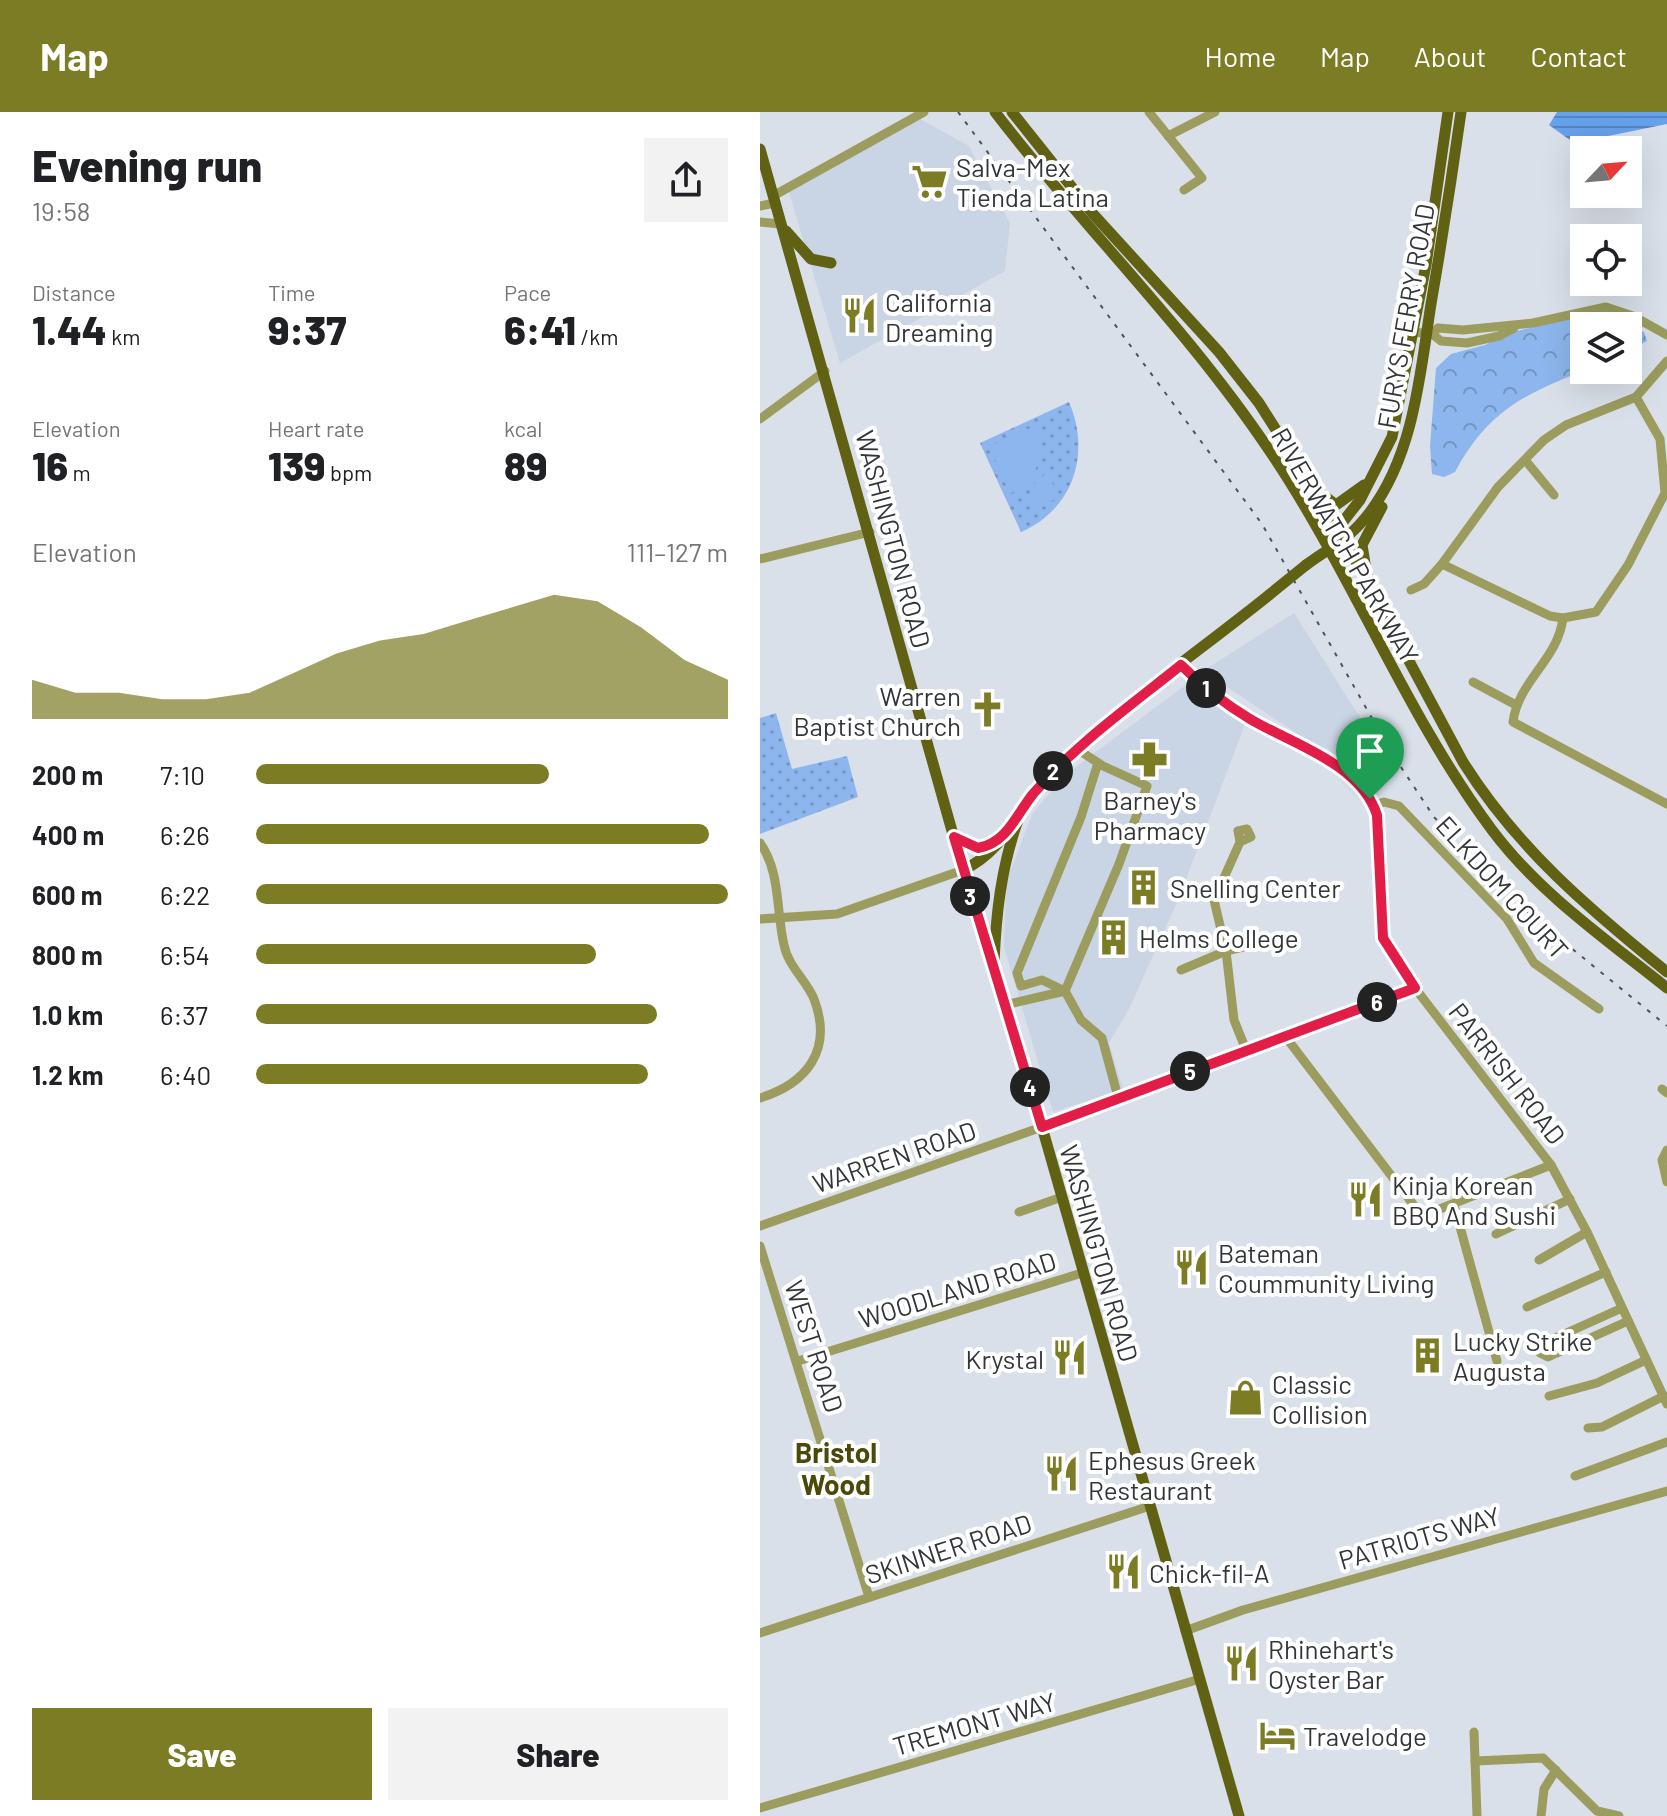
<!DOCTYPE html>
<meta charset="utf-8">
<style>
:root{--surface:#fff;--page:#f2f2f2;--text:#202124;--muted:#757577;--accent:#7c7c24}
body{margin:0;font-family:Barlow,sans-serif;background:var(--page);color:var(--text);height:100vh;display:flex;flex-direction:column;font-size:30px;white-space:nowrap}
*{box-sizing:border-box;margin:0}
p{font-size:26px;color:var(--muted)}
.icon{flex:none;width:44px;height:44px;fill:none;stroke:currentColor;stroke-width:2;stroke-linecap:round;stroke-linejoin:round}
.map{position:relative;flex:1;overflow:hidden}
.drawer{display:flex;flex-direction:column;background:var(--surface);width:760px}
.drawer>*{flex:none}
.needle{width:52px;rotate:64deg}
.buttons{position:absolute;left:810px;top:24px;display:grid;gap:16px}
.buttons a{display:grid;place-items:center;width:72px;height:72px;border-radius:0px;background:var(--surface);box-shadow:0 8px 32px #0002;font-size:40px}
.pin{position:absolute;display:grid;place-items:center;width:68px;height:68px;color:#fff;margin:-82px -34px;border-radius:50% 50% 50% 0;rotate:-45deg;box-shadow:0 0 8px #0007}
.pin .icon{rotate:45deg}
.km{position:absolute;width:40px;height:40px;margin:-20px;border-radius:50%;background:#222;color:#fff;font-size:22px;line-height:40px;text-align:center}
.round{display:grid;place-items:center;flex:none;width:84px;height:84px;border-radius:0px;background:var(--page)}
.overview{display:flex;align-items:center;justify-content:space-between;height:136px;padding:0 32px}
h1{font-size:44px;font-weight:800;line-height:60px}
.stats{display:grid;grid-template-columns:repeat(3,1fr);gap:12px;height:136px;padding:8px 32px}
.stats div{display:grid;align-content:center}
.stats b{font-size:40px;font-weight:800}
.stats small{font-size:22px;font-weight:400}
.stats p{font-size:22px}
.chart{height:224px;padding:16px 32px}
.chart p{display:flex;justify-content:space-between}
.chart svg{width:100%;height:144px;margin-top:8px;fill:var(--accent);opacity:.7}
.button{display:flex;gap:16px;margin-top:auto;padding:16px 32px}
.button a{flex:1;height:92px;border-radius:0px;background:var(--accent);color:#fff;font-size:32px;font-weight:800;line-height:92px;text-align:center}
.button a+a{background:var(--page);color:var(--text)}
ul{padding:0 32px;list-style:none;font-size:26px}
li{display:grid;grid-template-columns:128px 96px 1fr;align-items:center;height:60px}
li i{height:20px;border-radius:10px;background:var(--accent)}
header{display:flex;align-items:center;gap:48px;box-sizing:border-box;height:112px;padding:0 40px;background:var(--accent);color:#fff}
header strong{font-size:38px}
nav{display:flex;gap:44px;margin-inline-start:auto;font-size:28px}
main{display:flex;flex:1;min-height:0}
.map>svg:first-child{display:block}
.built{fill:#c9d4e4}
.grass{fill:url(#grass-dots)}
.forest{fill:url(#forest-crowns)}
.garden{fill:#8cb6ed}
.water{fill:url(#water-rules)}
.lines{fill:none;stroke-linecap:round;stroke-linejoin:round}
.minor{stroke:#9b9c5e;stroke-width:9}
.major{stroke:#616114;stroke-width:11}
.rail{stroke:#505458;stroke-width:2;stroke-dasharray:4 8;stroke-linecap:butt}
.major-bridge{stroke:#616114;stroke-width:11}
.route-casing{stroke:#fff;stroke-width:16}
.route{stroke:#e11d48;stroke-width:10}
.labels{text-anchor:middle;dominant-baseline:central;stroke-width:8;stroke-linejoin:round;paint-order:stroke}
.poi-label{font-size:26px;fill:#333639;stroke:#fff;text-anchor:start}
.street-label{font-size:26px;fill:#333639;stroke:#fff}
.neighbourhood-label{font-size:28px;font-weight:bold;fill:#49490a;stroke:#fff}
</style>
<header>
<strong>Map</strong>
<nav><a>Home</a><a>Map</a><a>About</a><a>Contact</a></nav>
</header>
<main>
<section class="drawer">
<div class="overview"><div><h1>Evening run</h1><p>19:58</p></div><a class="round"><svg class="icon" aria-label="share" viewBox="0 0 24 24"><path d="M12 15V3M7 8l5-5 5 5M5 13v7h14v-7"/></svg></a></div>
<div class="stats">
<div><p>Distance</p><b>1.44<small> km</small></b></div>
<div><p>Time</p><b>9:37</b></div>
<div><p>Pace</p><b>6:41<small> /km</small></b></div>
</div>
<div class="stats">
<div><p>Elevation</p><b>16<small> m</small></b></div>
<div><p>Heart rate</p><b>139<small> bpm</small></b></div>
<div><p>kcal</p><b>89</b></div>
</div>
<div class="chart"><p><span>Elevation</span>111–127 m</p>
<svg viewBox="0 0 160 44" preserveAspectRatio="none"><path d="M0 44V32L10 36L20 36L30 38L40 38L50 36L60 30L70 24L80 20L90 18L100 14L110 10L120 6L130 8L140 16L150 26L160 32V44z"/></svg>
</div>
<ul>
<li><b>200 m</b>7:10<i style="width:62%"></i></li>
<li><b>400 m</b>6:26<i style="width:96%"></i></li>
<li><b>600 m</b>6:22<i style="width:100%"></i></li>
<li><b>800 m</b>6:54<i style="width:72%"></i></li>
<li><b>1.0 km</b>6:37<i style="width:85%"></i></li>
<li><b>1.2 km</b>6:40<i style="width:83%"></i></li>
</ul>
<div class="button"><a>Save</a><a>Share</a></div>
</section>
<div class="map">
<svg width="907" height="1704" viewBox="0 0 907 1704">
<defs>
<pattern id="grass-dots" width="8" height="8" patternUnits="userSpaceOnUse" patternTransform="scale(2)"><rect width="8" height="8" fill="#8cb6ed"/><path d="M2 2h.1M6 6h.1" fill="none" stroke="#7395c1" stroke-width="1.8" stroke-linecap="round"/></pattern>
<pattern id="forest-crowns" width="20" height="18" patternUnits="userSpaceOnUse" patternTransform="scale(2)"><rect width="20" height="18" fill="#8cb6ed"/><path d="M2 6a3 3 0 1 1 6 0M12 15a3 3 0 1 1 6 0" fill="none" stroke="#7395c1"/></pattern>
<pattern id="water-rules" width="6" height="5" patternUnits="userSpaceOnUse" patternTransform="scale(2)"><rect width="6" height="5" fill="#66a1eb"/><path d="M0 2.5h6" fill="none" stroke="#5584bf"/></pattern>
</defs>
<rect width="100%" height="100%" fill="#d9e0e9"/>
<!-- built -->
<g class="built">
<path d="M160,7L209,34L250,111L245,159L80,251L27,74Z"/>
<path d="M534,501L630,653L607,668L443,559Z"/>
<path d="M431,569L486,610L418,788L369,897L349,931L363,977L293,1000L244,835L246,771L272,702L305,663Z"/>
</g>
<!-- grass -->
<g class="grass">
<path d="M309,290C331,341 314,397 261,420L220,331Z"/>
<path d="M16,601L32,657L87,644L98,685L0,722V606Z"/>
</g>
<!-- forest -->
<path class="forest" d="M827,203L854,206L884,220L887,229L868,240V214H824L825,258C763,283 728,299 695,360L684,365L672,362L670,334L676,256L691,242L725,233L752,220Z"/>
<!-- garden -->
<g class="garden">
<path d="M276,313C287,345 278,364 250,382L229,334Z"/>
<path d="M287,360L299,385L275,398L269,386L270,376Z"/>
</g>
<!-- water -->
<path class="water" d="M797,0H907V12L814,31L789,13Z"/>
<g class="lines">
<!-- minor -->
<g class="minor">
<path d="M389,0L442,66L424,78"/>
<path d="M408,24L455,0"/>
<path d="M13,84L164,0"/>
<path d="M0,94L15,91"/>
<path d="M0,110L21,112"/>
<path d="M653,220L672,222L681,229L707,231L739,224L754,216"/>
<path d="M672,222L678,216L703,218L773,211L846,195L873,204L907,223"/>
<path d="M0,307L65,259"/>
<path d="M766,349L794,383"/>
<path d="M0,447L110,420"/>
<path d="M682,452L790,504L803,506L836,500L868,453L905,381L900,327L876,285"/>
<path d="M651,478L664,472L682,452L738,375L784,328L806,313L876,285L907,249"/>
<path d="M803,506C798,548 758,569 753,610L907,692"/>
<path d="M421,553C442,574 465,592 490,607C532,632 601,652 617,703L623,826L655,876L791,1053L827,1120L907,1292"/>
<path d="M713,570L756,593"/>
<path d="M338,651L321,705L257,861L261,874L282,868L305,879L321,908L342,926L358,985"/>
<path d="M614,693L624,690L639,694L747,807L774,851L839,897"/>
<path d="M480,730L491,725L487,717L478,719L480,730L454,788L466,839L474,908L486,938"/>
<path d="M0,731C21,760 16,800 24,833C28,854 46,868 54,887C73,937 48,971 0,986"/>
<path d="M0,807L77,802L203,758"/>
<path d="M421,858L466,839L508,829"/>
<path d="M305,879L359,752L387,674L343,654L317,637"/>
<path d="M245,893L305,879"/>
<path d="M525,924L662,1104L791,1053"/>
<path d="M902,977L907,981"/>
<path d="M907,1038L902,1048L907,1070"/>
<path d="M694,1093L737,1249"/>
<path d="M259,1100L302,1085"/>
<path d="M0,1114L282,1015L655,876"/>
<path d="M736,1122L810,1087"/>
<path d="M0,1134L109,1485"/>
<path d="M779,1148L827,1120"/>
<path d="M767,1195L846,1160"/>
<path d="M862,1196L782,1232L780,1241L788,1245L868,1209"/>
<path d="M38,1249L322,1161"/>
<path d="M789,1284L837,1271L886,1248"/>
<path d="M828,1316L842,1315L904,1284"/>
<path d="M815,1364L907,1330"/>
<path d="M425,1519L483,1498L907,1379"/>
<path d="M0,1521L390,1394"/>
<path d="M714,1620L717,1704"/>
<path d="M715,1649L783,1646L837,1699L859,1704"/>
<path d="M0,1696L440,1567"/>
<path d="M781,1704L784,1677L796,1658"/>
</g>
<!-- major -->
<g class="major">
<path d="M235,0C323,115 428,217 509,338C592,460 644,600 732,718C779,781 847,828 907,876"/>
<path d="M252,0L334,103L459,240L499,291L578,416L703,650C757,736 829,797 907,860"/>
<path d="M0,37L203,758L282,1015L479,1704"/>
<path d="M26,119L51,147L71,151"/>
<path d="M564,384L576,393L604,373"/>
<path d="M568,436L578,416L600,388L632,325L666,153L688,0"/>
<path d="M546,453C573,433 588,429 610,400C654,342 660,262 671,192C682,128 692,64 701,0"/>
<path d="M607,464L602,433L622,395"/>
<path d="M194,725L218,736L238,729"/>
<path d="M203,758C247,738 261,690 296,656C361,593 438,540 509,483"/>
<path d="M234,851C236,802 241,757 257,711"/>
</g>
<!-- rail -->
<path class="rail" d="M198,0L502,412L631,640L674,705L746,783L907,914"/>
<!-- major-bridge -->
<path class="major-bridge" d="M509,483L546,453"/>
</g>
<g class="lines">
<defs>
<path id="route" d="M421,553C442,574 465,592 490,607C532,632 600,651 617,703L623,826L655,876L282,1015L194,725L218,736C247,731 256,703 273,682C316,632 370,594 421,553Z"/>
</defs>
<!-- route casing -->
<use href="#route" class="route-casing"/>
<!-- route -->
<use href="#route" class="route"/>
</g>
<!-- icons -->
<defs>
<symbol id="supermarket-bare" viewBox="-9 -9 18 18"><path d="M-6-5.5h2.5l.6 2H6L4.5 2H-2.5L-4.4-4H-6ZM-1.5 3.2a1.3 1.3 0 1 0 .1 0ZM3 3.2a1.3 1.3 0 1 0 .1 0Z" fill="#7c7c24" stroke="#fff" stroke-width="2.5" paint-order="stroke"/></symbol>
<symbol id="restaurant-bare" viewBox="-9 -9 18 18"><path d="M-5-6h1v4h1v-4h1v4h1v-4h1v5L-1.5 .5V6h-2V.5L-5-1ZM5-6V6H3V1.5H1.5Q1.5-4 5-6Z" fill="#7c7c24" stroke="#fff" stroke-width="2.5" paint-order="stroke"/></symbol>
<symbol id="church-bare" viewBox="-9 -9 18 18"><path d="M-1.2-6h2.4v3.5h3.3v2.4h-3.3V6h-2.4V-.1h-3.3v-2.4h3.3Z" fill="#7c7c24" stroke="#fff" stroke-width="2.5" paint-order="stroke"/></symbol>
<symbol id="pharmacy-bare" viewBox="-9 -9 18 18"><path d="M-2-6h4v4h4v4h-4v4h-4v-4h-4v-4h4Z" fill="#7c7c24" stroke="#fff" stroke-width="2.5" paint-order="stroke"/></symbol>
<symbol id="building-bare" viewBox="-9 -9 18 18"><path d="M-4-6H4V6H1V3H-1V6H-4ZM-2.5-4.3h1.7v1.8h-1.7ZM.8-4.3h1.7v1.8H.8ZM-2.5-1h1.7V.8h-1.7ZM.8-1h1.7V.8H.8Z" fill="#7c7c24" stroke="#fff" stroke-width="2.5" paint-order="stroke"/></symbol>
<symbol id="shop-bare" viewBox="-9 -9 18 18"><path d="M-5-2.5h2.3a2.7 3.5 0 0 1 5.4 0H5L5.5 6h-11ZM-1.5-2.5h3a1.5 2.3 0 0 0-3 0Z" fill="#7c7c24" stroke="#fff" stroke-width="2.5" paint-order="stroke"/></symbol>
<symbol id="hotel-bare" viewBox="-9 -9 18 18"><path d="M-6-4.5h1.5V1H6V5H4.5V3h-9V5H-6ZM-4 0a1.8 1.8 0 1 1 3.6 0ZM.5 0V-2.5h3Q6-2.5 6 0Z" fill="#7c7c24" stroke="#fff" stroke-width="2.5" paint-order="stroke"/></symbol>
</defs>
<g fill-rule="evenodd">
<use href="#supermarket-bare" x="144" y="44" width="51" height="51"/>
<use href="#restaurant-bare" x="74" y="178" width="51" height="51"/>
<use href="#church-bare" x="202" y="572" width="51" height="51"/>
<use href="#pharmacy-bare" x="364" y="622" width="51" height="51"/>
<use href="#building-bare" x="358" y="750" width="51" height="51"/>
<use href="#building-bare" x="328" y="800" width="51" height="51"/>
<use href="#restaurant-bare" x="580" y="1062" width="51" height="51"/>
<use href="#restaurant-bare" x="406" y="1130" width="51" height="51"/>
<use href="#building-bare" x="642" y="1218" width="51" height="51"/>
<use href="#restaurant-bare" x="284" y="1220" width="51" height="51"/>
<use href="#shop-bare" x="460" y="1260" width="51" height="51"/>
<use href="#restaurant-bare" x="276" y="1336" width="51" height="51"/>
<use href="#restaurant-bare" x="338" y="1434" width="51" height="51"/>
<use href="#restaurant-bare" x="456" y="1526" width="51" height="51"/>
<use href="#hotel-bare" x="492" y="1598" width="51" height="51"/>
</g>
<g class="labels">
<!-- poi labels -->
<g class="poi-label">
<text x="196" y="54">Salva-Mex<tspan x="196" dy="30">Tienda Latina</tspan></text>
<text x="125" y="189">California<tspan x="125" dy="30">Dreaming</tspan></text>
<text x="201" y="583" text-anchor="end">Warren<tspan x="201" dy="30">Baptist Church</tspan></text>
<text x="390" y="687" text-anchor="middle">Barney's<tspan x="390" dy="30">Pharmacy</tspan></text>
<text x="410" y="775">Snelling Center</text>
<text x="379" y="825">Helms College</text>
<text x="632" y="1072">Kinja Korean<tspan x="632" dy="30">BBQ And Sushi</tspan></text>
<text x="458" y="1140">Bateman<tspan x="458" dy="30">Coummunity Living</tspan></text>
<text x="693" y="1228">Lucky Strike<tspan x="693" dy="30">Augusta</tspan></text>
<text x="284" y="1246" text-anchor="end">Krystal</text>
<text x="512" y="1271">Classic<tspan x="512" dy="30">Collision</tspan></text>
<text x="328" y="1347">Ephesus Greek<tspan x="328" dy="30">Restaurant</tspan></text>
<text x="389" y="1460">Chick-fil-A</text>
<text x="508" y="1536">Rhinehart's<tspan x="508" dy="30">Oyster Bar</tspan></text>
<text x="543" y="1623">Travelodge</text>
</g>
<!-- street labels -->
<g class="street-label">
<text transform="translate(645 204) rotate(-80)">FURYS FERRY ROAD</text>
<text transform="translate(134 427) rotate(75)">WASHINGTON ROAD</text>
<text transform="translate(586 433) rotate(60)">RIVERWATCH PARKWAY</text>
<text transform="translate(743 775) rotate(48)">ELKDOM COURT</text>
<text transform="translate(748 961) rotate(52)">PARRISH ROAD</text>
<text transform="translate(134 1044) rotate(-19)">WARREN ROAD</text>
<text transform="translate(340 1141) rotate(74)">WASHINGTON ROAD</text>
<text transform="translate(197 1177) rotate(-17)">WOODLAND ROAD</text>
<text transform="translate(55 1234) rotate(72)">WEST ROAD</text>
<text transform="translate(659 1425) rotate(-16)">PATRIOTS WAY</text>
<text transform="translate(188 1436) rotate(-18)">SKINNER ROAD</text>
<text transform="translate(214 1611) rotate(-16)">TREMONT WAY</text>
</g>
<!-- neighbourhood labels -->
<g class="neighbourhood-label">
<text x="76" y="1340">Bristol<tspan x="76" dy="32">Wood</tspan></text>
</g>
</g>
</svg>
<div class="buttons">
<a><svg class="needle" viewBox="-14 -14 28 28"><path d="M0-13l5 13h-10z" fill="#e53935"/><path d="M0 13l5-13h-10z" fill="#757577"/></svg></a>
<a><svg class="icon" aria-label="locate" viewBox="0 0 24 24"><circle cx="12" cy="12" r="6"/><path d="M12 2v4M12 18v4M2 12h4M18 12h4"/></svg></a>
<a><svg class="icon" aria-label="layers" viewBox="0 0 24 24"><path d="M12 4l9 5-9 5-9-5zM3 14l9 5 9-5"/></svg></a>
</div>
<div class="pin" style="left:610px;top:687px;background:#1e9e55"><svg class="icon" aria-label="arrive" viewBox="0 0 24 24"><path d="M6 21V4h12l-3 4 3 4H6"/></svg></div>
<b class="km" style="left:446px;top:576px">1</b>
<b class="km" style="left:293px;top:659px">2</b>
<b class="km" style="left:210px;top:784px">3</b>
<b class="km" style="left:270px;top:975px">4</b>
<b class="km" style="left:430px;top:959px">5</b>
<b class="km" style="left:617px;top:890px">6</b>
</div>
</main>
